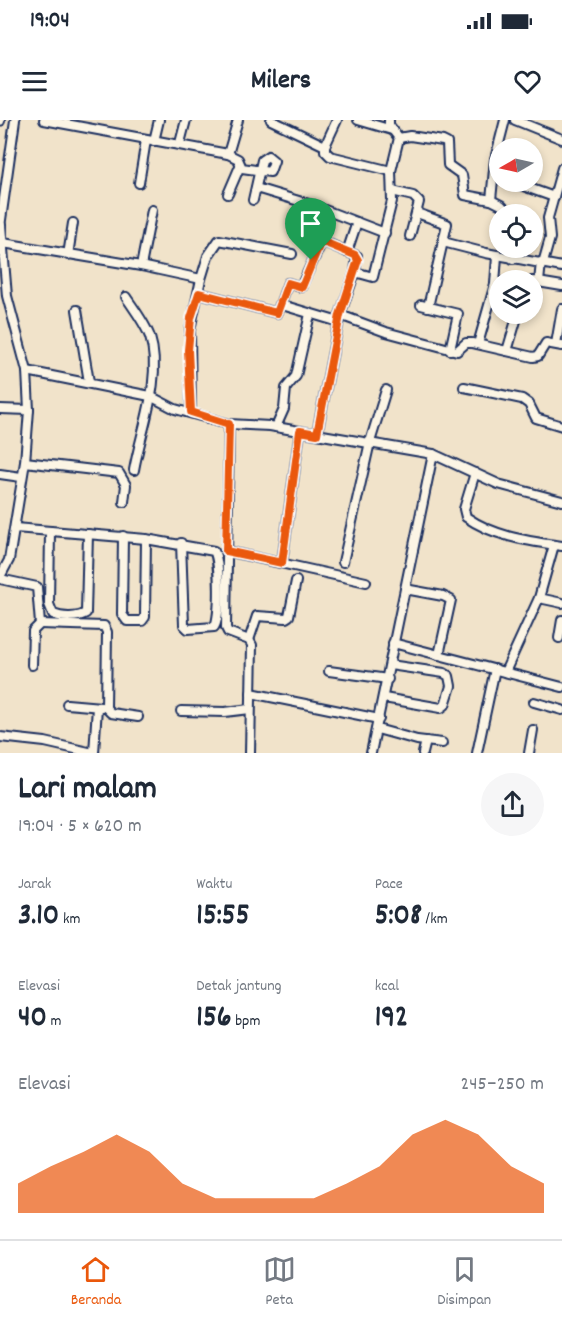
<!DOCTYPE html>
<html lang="id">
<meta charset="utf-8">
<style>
:root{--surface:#fff;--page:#f6f6f7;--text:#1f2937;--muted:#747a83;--line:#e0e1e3;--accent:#ea580c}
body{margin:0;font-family:Dekko,sans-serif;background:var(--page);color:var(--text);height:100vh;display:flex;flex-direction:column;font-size:22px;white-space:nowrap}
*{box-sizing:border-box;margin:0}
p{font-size:20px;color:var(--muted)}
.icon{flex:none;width:33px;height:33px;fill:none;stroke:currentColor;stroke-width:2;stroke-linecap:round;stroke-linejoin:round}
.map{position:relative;height:633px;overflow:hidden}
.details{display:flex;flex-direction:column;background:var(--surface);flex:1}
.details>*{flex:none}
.needle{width:39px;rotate:261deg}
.buttons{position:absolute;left:489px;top:18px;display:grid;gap:12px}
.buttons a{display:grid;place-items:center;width:54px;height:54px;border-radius:50%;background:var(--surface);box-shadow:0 3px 9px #0003;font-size:30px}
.pin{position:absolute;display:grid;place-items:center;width:51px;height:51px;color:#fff;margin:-62px -26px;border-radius:50% 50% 50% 0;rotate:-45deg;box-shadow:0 0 6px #0007}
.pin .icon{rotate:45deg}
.round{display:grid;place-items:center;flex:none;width:63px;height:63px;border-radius:32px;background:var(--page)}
.overview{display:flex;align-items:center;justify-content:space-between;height:102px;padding:0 18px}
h1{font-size:33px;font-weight:800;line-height:45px}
.figures{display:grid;grid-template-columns:repeat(3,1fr);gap:9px;height:102px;padding:6px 18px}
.figures div{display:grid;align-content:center}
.figures b{font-size:30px;font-weight:800}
.figures small{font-size:16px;font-weight:400}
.figures p{font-size:16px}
.chart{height:168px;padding:12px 18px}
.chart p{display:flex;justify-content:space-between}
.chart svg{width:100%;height:108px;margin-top:6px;fill:var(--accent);opacity:.7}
.status{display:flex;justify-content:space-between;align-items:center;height:42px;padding:0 30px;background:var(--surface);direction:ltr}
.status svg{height:16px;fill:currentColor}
header{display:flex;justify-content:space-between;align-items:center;height:78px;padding:0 18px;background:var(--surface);font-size:27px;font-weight:800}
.dock{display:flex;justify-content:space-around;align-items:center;height:84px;border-top:2px solid var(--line);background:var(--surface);font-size:16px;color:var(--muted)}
.dock a{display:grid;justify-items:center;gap:3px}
.dock .active{color:var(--accent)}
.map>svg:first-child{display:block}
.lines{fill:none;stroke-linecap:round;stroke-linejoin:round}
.street-casing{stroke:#1b2f5e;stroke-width:12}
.street{stroke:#fcf5e5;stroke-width:8}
.route-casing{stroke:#fff;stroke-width:12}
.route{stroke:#ea580c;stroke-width:8}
</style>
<div class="status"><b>19:04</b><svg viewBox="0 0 49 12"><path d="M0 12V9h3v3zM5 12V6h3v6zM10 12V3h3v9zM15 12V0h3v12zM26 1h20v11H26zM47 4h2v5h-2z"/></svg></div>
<header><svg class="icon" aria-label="menu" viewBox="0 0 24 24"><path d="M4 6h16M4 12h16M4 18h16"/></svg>Milers<svg class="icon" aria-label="heart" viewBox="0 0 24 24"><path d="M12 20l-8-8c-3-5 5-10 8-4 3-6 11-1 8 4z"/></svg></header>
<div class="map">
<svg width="562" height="633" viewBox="0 0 562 633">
<rect width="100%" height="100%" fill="#f1e3ca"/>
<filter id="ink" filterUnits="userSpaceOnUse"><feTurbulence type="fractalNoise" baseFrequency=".0167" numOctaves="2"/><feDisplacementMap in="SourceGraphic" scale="12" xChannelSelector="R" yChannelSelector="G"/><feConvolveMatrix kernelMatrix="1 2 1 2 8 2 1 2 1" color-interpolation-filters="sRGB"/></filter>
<g filter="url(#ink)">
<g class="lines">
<defs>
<g id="street">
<path d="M44,0L228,34"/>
<path d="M238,0L228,34L238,39L242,48L270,52L274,41L268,36L262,40L253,80"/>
<path d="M271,0L325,26V31L330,36L391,51"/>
<path d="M358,0L392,10"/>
<path d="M515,0L562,19"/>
<path d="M0,1V0"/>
<path d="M399,18L410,16L443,21L447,23L448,45L462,55L465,75L491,80L495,39L505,0"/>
<path d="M154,21L159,0"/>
<path d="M180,23L186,0"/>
<path d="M325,26L337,0"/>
<path d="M512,62L554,77"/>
<path d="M139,63L146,20"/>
<path d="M256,68L312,85L385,113"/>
<path d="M392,71L413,76L419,82L410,116"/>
<path d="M228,74L240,46"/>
<path d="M491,80L501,85L510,94"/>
<path d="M417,93L447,104L428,187"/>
<path d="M0,107L15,0"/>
<path d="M443,122L486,133L562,147"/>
<path d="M3,123L141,146L201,159L190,210L191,293"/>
<path d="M347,132L357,102"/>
<path d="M68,135L73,103"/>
<path d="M513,139L515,128"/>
<path d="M543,143L550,118L548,98L562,48"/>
<path d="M141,146L152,90"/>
<path d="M201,159L208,136L219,120L292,134"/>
<path d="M532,161L562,166"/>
<path d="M539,162L541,142"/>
<path d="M199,173L277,193L288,163L301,167L322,121L357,136L355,152"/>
<path d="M126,177C134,189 145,203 150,217C163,258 141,310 134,350"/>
<path d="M282,185L339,202"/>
<path d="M421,185L458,194L450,230"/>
<path d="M77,190L89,262"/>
<path d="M340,195L386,212L457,231L466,223H472L533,237L538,236L546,223L562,226"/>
<path d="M478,224L495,164L497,136"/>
<path d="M556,224L562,189"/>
<path d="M507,231L518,194"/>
<path d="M27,251L150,276L175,289L229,304L270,306L433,334L498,364L562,381"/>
<path d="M464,267L522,279L529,284L536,298L562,306"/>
<path d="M0,289L29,290"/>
<path d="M229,304L226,508L228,512L249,520L252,525L250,633"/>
<path d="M276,307L284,289L286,268L296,256L310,194"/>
<path d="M317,314L340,195L355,152L373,157L392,81L391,51L399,18L389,5V0"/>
<path d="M25,342L119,353L126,365L124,382"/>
<path d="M475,353L464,389L466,397C495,417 528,421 562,426"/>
<path d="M0,354L21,357"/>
<path d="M15,408L146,419L214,431C220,441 221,499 214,507L188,509L184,505L181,423"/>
<path d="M50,411L49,484L53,494C62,498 78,498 86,493L88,414"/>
<path d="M123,416L122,494L127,501H142L145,497L146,419"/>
<path d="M226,431L366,462"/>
<path d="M343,442L370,322L386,270"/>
<path d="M282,443L300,311"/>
<path d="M0,457L9,440L25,342L29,290L27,251L7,176L1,105"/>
<path d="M0,459L37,467L40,504"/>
<path d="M405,469L443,476L451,480L439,535"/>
<path d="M539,478L554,425"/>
<path d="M40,504L104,506L107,512L106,588L111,593L138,597"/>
<path d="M559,518L562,500"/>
<path d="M249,520L257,496L286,498L289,496L296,461"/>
<path d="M393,523L562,567"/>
<path d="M32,545L33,511L40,504"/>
<path d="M329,551L388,559"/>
<path d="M505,552L539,478L562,483"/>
<path d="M251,573L379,599"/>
<path d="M384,578L441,588L445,585L451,566L449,556L444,553L390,545"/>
<path d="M534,582L562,590"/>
<path d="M67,584L101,587"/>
<path d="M181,591L225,592L250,589"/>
<path d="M377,609L417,620L442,623"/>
<path d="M0,617L45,622L93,633"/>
<path d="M94,633L97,587"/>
<path d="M371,633L433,334"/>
<path d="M423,633L426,621"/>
<path d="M477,633L495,549"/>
<path d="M529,633L533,610"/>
</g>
</defs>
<!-- street casing -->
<use href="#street" class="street-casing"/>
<!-- street -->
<use href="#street" class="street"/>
</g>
</g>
<g class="lines" filter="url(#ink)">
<defs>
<path id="route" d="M321,121L355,135L358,140L340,195L317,314L300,311L282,443L226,431L229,304L191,292L188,230L191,198L199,173L277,193L288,163L302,167Z"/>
</defs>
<!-- route casing -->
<use href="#route" class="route-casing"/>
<!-- route -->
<use href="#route" class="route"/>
</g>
</svg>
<div class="buttons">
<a><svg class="needle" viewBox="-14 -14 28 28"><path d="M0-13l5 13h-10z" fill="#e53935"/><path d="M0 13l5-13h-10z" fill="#747a83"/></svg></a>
<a><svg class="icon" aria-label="locate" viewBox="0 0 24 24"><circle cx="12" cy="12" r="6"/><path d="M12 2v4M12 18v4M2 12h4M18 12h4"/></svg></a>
<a><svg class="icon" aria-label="layers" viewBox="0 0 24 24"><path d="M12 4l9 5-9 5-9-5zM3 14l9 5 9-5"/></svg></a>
</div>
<div class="pin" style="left:311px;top:140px;background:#1e9e55"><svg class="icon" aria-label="arrive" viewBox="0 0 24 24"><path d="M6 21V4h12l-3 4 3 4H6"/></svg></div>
</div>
<section class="details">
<div class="overview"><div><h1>Lari malam</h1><p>19:04 · 5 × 620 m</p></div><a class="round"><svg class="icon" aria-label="share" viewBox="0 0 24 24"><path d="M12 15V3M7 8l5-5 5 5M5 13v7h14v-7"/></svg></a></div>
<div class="figures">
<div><p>Jarak</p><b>3.10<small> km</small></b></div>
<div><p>Waktu</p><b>15:55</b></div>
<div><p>Pace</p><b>5:08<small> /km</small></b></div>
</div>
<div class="figures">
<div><p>Elevasi</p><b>40<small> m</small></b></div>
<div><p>Detak jantung</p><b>156<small> bpm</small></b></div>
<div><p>kcal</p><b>192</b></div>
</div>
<div class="chart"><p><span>Elevasi</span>245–250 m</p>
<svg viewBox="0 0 160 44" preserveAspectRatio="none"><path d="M0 44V32L10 25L20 19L30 12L40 19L50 32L60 38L70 38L80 38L90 38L100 32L110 25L120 12L130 6L140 12L150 25L160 32V44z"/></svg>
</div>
</section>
<nav class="dock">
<a class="active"><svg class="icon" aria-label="home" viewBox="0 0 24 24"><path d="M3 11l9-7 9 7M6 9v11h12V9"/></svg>Beranda</a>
<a><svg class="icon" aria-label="map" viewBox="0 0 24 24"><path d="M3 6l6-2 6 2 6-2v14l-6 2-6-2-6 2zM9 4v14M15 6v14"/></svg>Peta</a>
<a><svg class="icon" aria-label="saved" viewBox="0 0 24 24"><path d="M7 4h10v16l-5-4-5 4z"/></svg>Disimpan</a>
</nav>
